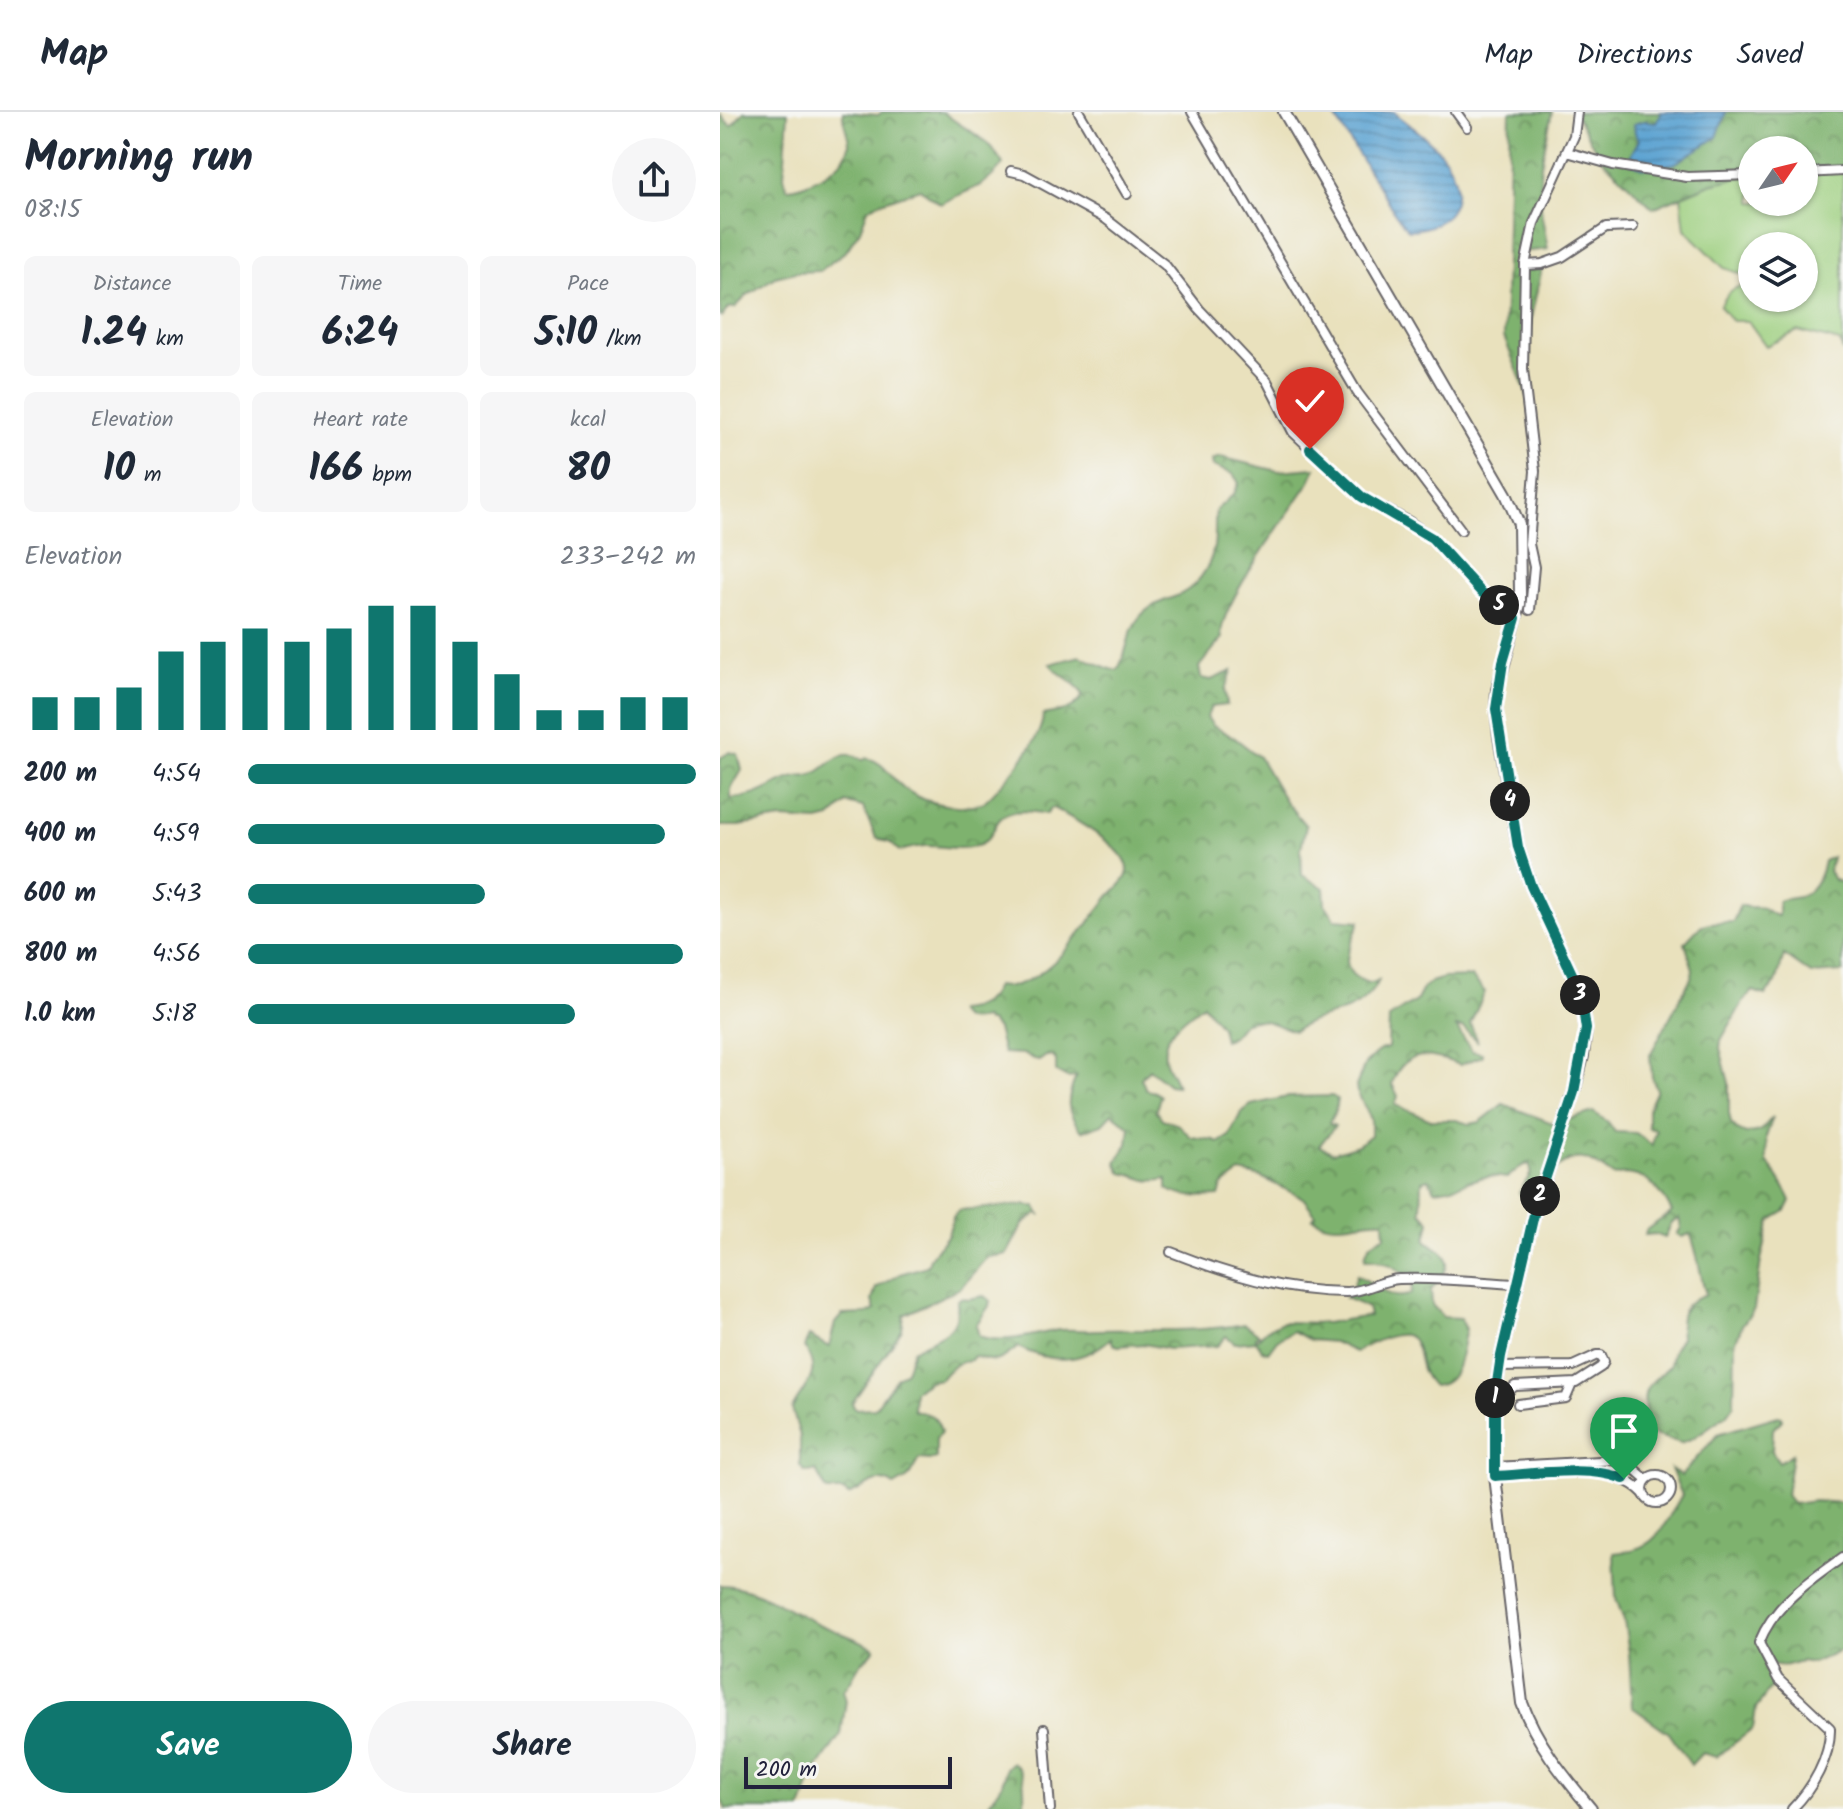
<!DOCTYPE html>
<meta charset="utf-8">
<style>
:root{--surface:#fff;--page:#f6f6f7;--text:#1f2937;--muted:#747a83;--line:#e0e1e3;--accent:#0f766e}
body{margin:0;font-family:Kalam,sans-serif;background:var(--page);color:var(--text);height:100vh;display:flex;flex-direction:column;font-size:30px;white-space:nowrap}
*{box-sizing:border-box;margin:0}
p{font-size:26px;color:var(--muted)}
.icon{flex:none;width:44px;height:44px;fill:none;stroke:currentColor;stroke-width:2;stroke-linecap:round;stroke-linejoin:round}
.map{position:relative;flex:1;overflow:hidden}
.drawer{display:flex;flex-direction:column;background:var(--surface);width:720px}
.drawer>*{flex:none}
.needle{width:52px;rotate:55deg}
.tools{position:absolute;left:1018px;top:24px;display:grid;gap:16px}
.tools a{display:grid;place-items:center;width:80px;height:80px;border-radius:50%;background:var(--surface);box-shadow:0 2px 6px #0004;font-size:40px}
.scale{position:absolute;left:24px;bottom:20px;width:208px;box-sizing:border-box;padding-left:8px;border:4px solid #22223b;border-top:0;font-size:22px;line-height:28px;white-space:nowrap;color:#22223b;-webkit-text-stroke:6px #f6f6f2;paint-order:stroke}
.pin{position:absolute;display:grid;place-items:center;width:68px;height:68px;color:#fff;margin:-82px -34px;border-radius:50% 50% 50% 0;rotate:-45deg;box-shadow:0 0 8px #0007}
.pin .icon{rotate:45deg}
.km{position:absolute;width:40px;height:40px;margin:-20px;border-radius:50%;background:#222;color:#fff;font-size:22px;line-height:40px;text-align:center}
.round{display:grid;place-items:center;flex:none;width:84px;height:84px;border-radius:42px;background:var(--page)}
.head{display:flex;align-items:center;justify-content:space-between;height:136px;padding:0 24px}
h1{font-size:44px;font-weight:700;line-height:60px}
.stats{display:grid;grid-template-columns:repeat(3,1fr);gap:12px;height:136px;padding:8px 24px}
.stats div{display:grid;align-content:center;border-radius:12px;background:var(--page);text-align:center}
.stats b{font-size:40px;font-weight:700}
.stats small{font-size:22px;font-weight:400}
.stats p{font-size:22px}
.chart{height:224px;padding:16px 24px}
.chart p{display:flex;justify-content:space-between}
.chart svg{width:100%;height:144px;margin-top:8px;stroke:var(--accent);stroke-width:6}
.button{display:flex;gap:16px;margin-top:auto;padding:16px 24px}
.button a{flex:1;height:92px;border-radius:48px;background:var(--accent);color:#fff;font-size:32px;font-weight:700;line-height:92px;text-align:center}
.button a+a{background:var(--page);color:var(--text)}
ul{padding:0 24px;list-style:none;font-size:26px}
li{display:grid;grid-template-columns:128px 96px 1fr;align-items:center;height:60px}
li i{height:20px;border-radius:10px;background:var(--accent)}
header{display:flex;align-items:center;gap:48px;box-sizing:border-box;height:112px;padding:0 40px;background:var(--surface);border-bottom:2px solid var(--line)}
header strong{font-size:38px}
nav{display:flex;gap:44px;margin-inline-start:auto;font-size:28px}
main{display:flex;flex:1;min-height:0}
.map>svg:first-child{display:block}
.green{fill:#9dcf7f;stroke:#60785d;stroke-width:2}
.forest{fill:url(#forest-crowns);stroke:#506a54;stroke-width:2}
.water{fill:url(#water-rules);stroke:#3f6286;stroke-width:2}
.lines{fill:none;stroke-linecap:round;stroke-linejoin:round}
.minor-casing{stroke:#686568;stroke-width:12}
.major-casing{stroke:#686568;stroke-width:14}
.minor{stroke:#fff;stroke-width:8}
.major{stroke:#fff;stroke-width:10}
.route-casing{stroke:#fff;stroke-width:16}
.route{stroke:#0f766e;stroke-width:10}
</style>
<header>
<strong>Map</strong>
<nav><a>Map</a><a>Directions</a><a>Saved</a></nav>
</header>
<main>
<section class="drawer">
<div class="head"><div><h1>Morning run</h1><p>08:15</p></div><a class="round"><svg class="icon" aria-label="share" viewBox="0 0 24 24"><path d="M12 15V3M7 8l5-5 5 5M5 13v7h14v-7"/></svg></a></div>
<div class="stats">
<div><p>Distance</p><b>1.24<small> km</small></b></div>
<div><p>Time</p><b>6:24</b></div>
<div><p>Pace</p><b>5:10<small> /km</small></b></div>
</div>
<div class="stats">
<div><p>Elevation</p><b>10<small> m</small></b></div>
<div><p>Heart rate</p><b>166<small> bpm</small></b></div>
<div><p>kcal</p><b>80</b></div>
</div>
<div class="chart"><p><span>Elevation</span>233–242 m</p>
<svg viewBox="0 0 160 44" preserveAspectRatio="none"><path d="M5 44V34M15 44V34M25 44V31M35 44V20M45 44V17M55 44V13M65 44V17M75 44V13M85 44V6M95 44V6M105 44V17M115 44V27M125 44V38M135 44V38M145 44V34M155 44V34"/></svg>
</div>
<ul>
<li><b>200 m</b>4:54<i style="width:100%"></i></li>
<li><b>400 m</b>4:59<i style="width:93%"></i></li>
<li><b>600 m</b>5:43<i style="width:53%"></i></li>
<li><b>800 m</b>4:56<i style="width:97%"></i></li>
<li><b>1.0 km</b>5:18<i style="width:73%"></i></li>
</ul>
<div class="button"><a>Save</a><a>Share</a></div>
</section>
<div class="map">
<svg width="1123" height="1697" viewBox="0 0 1123 1697">
<defs>
<pattern id="forest-crowns" width="20" height="18" patternUnits="userSpaceOnUse" patternTransform="scale(2)"><rect width="20" height="18" fill="#7eb26e"/><path d="M2 6a3 3 0 1 1 6 0M12 15a3 3 0 1 1 6 0" fill="none" stroke="#67905c"/></pattern>
<pattern id="water-rules" width="6" height="5" patternUnits="userSpaceOnUse" patternTransform="scale(2)"><rect width="6" height="5" fill="#5ca3d2"/><path d="M0 2.5h6" fill="none" stroke="#4c84ac"/></pattern>
</defs>
<rect width="100%" height="100%" fill="#f6f6f2"/>
<filter id="ink" filterUnits="userSpaceOnUse"><feTurbulence type="fractalNoise" baseFrequency=".0125" numOctaves="2"/><feDisplacementMap in="SourceGraphic" scale="16" xChannelSelector="R" yChannelSelector="G"/><feConvolveMatrix kernelMatrix="1 2 1 2 8 2 1 2 1" color-interpolation-filters="sRGB"/></filter>
<filter id="wash" filterUnits="userSpaceOnUse"><feTurbulence type="fractalNoise" baseFrequency=".006" numOctaves="4" result="noise"/><feDisplacementMap in="SourceGraphic" scale="32" xChannelSelector="R" yChannelSelector="G"/><feGaussianBlur stdDeviation="1.8" result="paint"/><feColorMatrix in="noise" values="0 0 0 0 0 0 0 0 0 0 0 0 0 0 0 0 0 1.4 0 .05"/><feComposite in="paint" operator="in"/></filter>
<g filter="url(#wash)">
<rect width="100%" height="100%" fill="#e9e1bd"/>
<!-- green -->
<path class="green" d="M1123,54V240L1120,230L1078,219L1046,234L1028,209H1012L1000,194L1010,179L1032,168V186H1084V134H1032V166L1004,156L965,117L961,84L990,72L1032,62V90H1084V57Z"/>
<!-- forest -->
<g class="forest">
<path d="M24,0H68L64,64L67,76C87,75 127,55 129,32C129,22 122,11 123,0L158,3L162,0H223C248,21 266,22 283,52C264,78 247,77 221,92L200,77L158,91L148,97L140,118L127,138L100,159L76,160L55,165L26,184L16,195L8,196L2,205L0,204V2L11,14Z"/>
<path d="M790,0H832L821,53L820,94L828,137L801,140L799,160L822,156L811,205L808,285L784,225Z"/>
<path d="M854,0H1123V54L1084,57V38H1032V62L990,72L933,96L879,44Z"/>
<path d="M500,345L558,359L596,356L590,369C573,396 493,501 502,526L479,555L481,566L491,568L512,559L505,578L507,593L491,595L487,605L493,614L515,626L539,645L565,689L586,714L581,736L582,763L604,776L605,792L615,807L640,809C635,827 613,855 641,868C649,872 652,872 660,867C635,910 609,895 574,919C560,915 536,901 523,912C516,918 515,925 504,928L501,915L483,892C464,908 438,921 446,950C449,959 455,966 457,974L449,973L429,957L421,966L426,978L435,980L440,984L436,999L442,1007L459,1013L471,1025L494,1028L498,1031L509,1024L521,1001L531,993L567,985L612,984L617,987L615,1000L609,1011L615,1014L599,1034L613,1041L638,1033L651,1023V1007L637,980L636,974L645,952L660,938L668,936L669,906L697,888L704,875L711,870L724,866L752,865L765,880L750,912L758,930L743,916L736,915L752,939L762,941V944L740,953C711,942 684,935 672,972L678,984L675,993L711,1008H736L749,1012L760,1010L783,992L835,1012L873,1000L888,1010L895,1020L916,1021L932,1033L936,1018L928,1016V998L937,978L932,965L930,943L972,864L973,857L965,831C986,806 983,812 1013,810L1020,793C1028,797 1036,794 1043,796C1049,799 1050,803 1058,804V789C1065,786 1071,787 1078,785C1095,780 1101,764 1104,749L1112,745L1109,759L1114,768L1123,771V860L1091,862L1064,843L1056,871L1045,883L1033,879L1023,890L1001,928L1000,936L1009,971V1001L1011,1011L1019,1019L1026,1022L1040,1019L1053,1005L1046,1025L1047,1050C1052,1056 1069,1082 1071,1089L1066,1099L1051,1108L1041,1148L1034,1197L1022,1213L1015,1231L1014,1292L1006,1303L973,1326L961,1331L927,1321C922,1311 926,1306 925,1295C921,1271 936,1269 950,1253L953,1238L961,1225C958,1200 962,1191 986,1182C981,1168 976,1132 970,1122L962,1125L957,1122L961,1116L959,1106L951,1112L945,1126L935,1122L925,1123L926,1118L952,1100C941,1076 921,1056 893,1064C865,1043 857,1039 829,1063L828,1087L826,1079L814,1092L805,1089L799,1081L810,1063L811,1056L809,1052L802,1054L787,1066C755,1059 745,1077 714,1078L709,1067L702,1069L701,1100L710,1109L706,1128C711,1133 718,1136 723,1141C735,1154 718,1168 711,1178L712,1193L723,1205L740,1206L746,1217C740,1239 741,1273 713,1274C696,1257 702,1243 693,1228C682,1213 647,1234 635,1240L614,1230L590,1228L573,1219L557,1228L548,1240L542,1238L536,1229L515,1231L506,1224L497,1234L449,1237L424,1232L398,1234L393,1232L391,1226C362,1252 332,1252 298,1235C279,1250 277,1252 254,1244L251,1248C236,1250 230,1256 221,1267L209,1269L194,1279L193,1298C208,1303 216,1300 221,1320L216,1327V1346L211,1348L199,1347L188,1366L174,1374C157,1361 146,1376 129,1383L123,1379H107L96,1359L85,1360L80,1354V1324L72,1297C83,1274 104,1264 84,1235L89,1224L109,1235L115,1211L122,1203L146,1202L155,1198L152,1189L156,1176L180,1162L207,1154L211,1144L228,1123L233,1105L239,1098L305,1093L316,1095L321,1104L318,1101L303,1112L287,1142L267,1145L240,1176L184,1203L182,1218L132,1291L135,1297L155,1296L177,1265L186,1259L193,1238C215,1223 241,1224 237,1189L242,1185L248,1187L264,1184L270,1189L269,1194L256,1213L259,1224C283,1233 314,1222 339,1218C351,1217 364,1219 376,1218C425,1217 476,1221 524,1212L539,1222L536,1224V1228L546,1218L562,1210L606,1211L649,1204L647,1195L625,1186L631,1180L637,1163C656,1172 670,1191 691,1182L693,1171C680,1157 664,1146 645,1147C646,1133 654,1128 665,1124L664,1109C639,1107 615,1121 593,1106L596,1103L583,1086L541,1065L521,1060L502,1074L499,1084C482,1085 461,1086 447,1077V1067C422,1072 423,1064 402,1061L396,1050L408,1032L410,1015L392,1001L382,1012L362,1019C345,1000 346,988 356,965L347,966L336,960V948L332,944H326L319,949L303,942L283,941L277,917L270,910H266L265,907C252,909 243,912 237,899C255,898 270,891 276,874C321,882 363,817 387,787C393,779 409,768 408,757C405,734 352,706 333,696L330,697L327,702C260,689 287,725 255,734C236,739 222,733 204,734C196,735 187,737 179,739L171,731L156,726L143,695L126,691L110,706L98,709L62,707L19,714H0V646L10,640L18,642L22,658L11,677V687C42,685 51,671 76,665C80,664 84,665 88,664C109,660 116,631 143,648L147,646C162,650 166,658 176,669C197,691 234,699 263,691C283,672 322,630 323,603C340,599 355,599 363,583C355,568 340,565 330,552L360,544L390,557L397,558C408,543 406,522 418,507C427,495 440,490 454,485C475,478 490,457 494,435C496,423 494,410 496,398L514,382L519,371L513,362L493,354L492,348Z"/>
<path d="M1058,1304L1062,1305V1308L1053,1317L1052,1339L1059,1350L1072,1342L1066,1383L1073,1392L1094,1389L1123,1391V1537L1092,1551L1081,1549L1063,1554L1051,1552L1052,1574L1036,1596L1033,1617L996,1645L982,1641L971,1653L949,1621L912,1595L909,1541L904,1509L896,1486L894,1441C939,1437 940,1418 962,1383L951,1357L961,1364L998,1322Z"/>
<path d="M0,1473C38,1473 70,1501 103,1514C121,1521 138,1527 155,1536C151,1544 145,1546 140,1553C133,1562 132,1571 123,1578L126,1589L121,1622L92,1664L81,1697H6L0,1686Z"/>
<path d="M292,1650C307,1661 304,1681 304,1697H265L282,1672L286,1656Z"/>
</g>
<!-- water -->
<g class="water">
<path d="M612,0H674C690,14 712,28 725,46C750,84 732,117 688,118L676,103Z"/>
<path d="M942,0H1006L997,25L954,52L924,56L911,51L909,46L919,28L915,21L914,12L923,9L936,10Z"/>
</g>
</g>
<g filter="url(#ink)">
<g class="lines">
<defs>
<g id="minor">
<path d="M359,0L407,82"/>
<path d="M472,0L637,280L741,418"/>
<path d="M736,0L747,15"/>
<path d="M847,40L893,53L967,65L1032,63"/>
<path d="M291,59L304,62L386,107L445,153L479,197L547,269L573,320L642,385L688,409L712,426L761,480L796,506"/>
<path d="M1084,61L1123,59"/>
<path d="M805,153L822,152L842,145L886,116L913,115"/>
<path d="M810,498L814,455L809,432L815,359L803,257L805,153L814,111L854,24L857,0"/>
<path d="M451,1140C507,1162 565,1180 626,1180C645,1180 661,1168 679,1167C718,1165 758,1170 797,1172"/>
<path d="M775,1289L795,1274L856,1271L881,1255L884,1250L881,1243H877L853,1254L779,1255"/>
<path d="M798,1292L846,1286L852,1272"/>
<path d="M775,1355L898,1348L907,1351L926,1367"/>
<circle cx="937" cy="1377" r="14"/>
<path d="M775,1364C819,1362 891,1348 923,1381"/>
<path d="M324,1617L330,1697"/>
<path d="M1072,1697C1092,1677 1111,1645 1110,1616L1058,1567L1039,1531C1054,1492 1090,1469 1123,1445"/>
</g>
<path id="major" d="M564,0L786,382L799,412L800,480V492L777,578L776,597L779,624L798,735L811,774L854,866L862,890L866,917L863,944L854,980L815,1098L781,1244L775,1284V1364L802,1591C817,1632 843,1663 871,1697"/>
</defs>
<!-- minor casing -->
<use href="#minor" class="minor-casing"/>
<!-- major casing -->
<use href="#major" class="major-casing"/>
<!-- minor -->
<use href="#minor" class="minor"/>
<!-- major -->
<use href="#major" class="major"/>
</g>
</g>
<g class="lines" filter="url(#ink)">
<defs>
<path id="route" d="M590,337L642,385L712,426L761,480L796,506L783,550L776,597L798,735L811,774L854,866L862,890L866,917L854,980L815,1098L781,1244L775,1284V1364C813,1362 869,1353 904,1367"/>
</defs>
<!-- route casing -->
<use href="#route" class="route-casing"/>
<!-- route -->
<use href="#route" class="route"/>
</g>
</svg>
<div class="tools">
<a><svg class="needle" viewBox="-14 -14 28 28"><path d="M0-13l5 13h-10z" fill="#e53935"/><path d="M0 13l5-13h-10z" fill="#747a83"/></svg></a>
<a><svg class="icon" aria-label="layers" viewBox="0 0 24 24"><path d="M12 4l9 5-9 5-9-5zM3 14l9 5 9-5"/></svg></a>
</div>
<div class="scale">200 m</div>
<div class="pin" style="left:904px;top:1367px;background:#1e9e55"><svg class="icon" aria-label="arrive" viewBox="0 0 24 24"><path d="M6 21V4h12l-3 4 3 4H6"/></svg></div>
<div class="pin" style="left:590px;top:337px;background:#d93025"><svg class="icon" aria-label="check" viewBox="0 0 24 24"><path d="M5 12l5 5 9-10"/></svg></div>
<b class="km" style="left:775px;top:1286px">1</b>
<b class="km" style="left:820px;top:1084px">2</b>
<b class="km" style="left:860px;top:883px">3</b>
<b class="km" style="left:790px;top:689px">4</b>
<b class="km" style="left:779px;top:493px">5</b>
</div>
</main>
